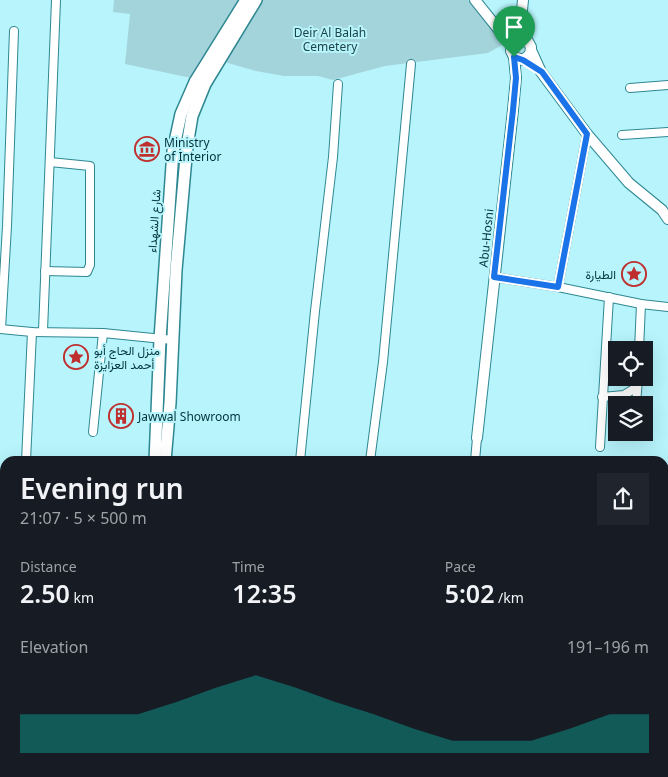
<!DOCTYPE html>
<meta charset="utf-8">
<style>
:root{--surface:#171b24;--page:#20242c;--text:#f1f3f6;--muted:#9ea1a6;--accent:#0f766e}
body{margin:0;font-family:"Noto Sans",Vazirmatn,sans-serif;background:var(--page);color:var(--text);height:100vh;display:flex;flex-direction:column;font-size:19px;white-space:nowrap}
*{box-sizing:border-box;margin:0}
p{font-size:16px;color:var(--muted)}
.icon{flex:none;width:28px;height:28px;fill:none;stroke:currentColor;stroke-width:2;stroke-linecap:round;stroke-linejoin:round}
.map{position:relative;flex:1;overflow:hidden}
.details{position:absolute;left:0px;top:456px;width:669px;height:321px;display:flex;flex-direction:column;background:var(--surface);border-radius:15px 15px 0 0;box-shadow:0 5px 20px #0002}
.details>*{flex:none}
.controls{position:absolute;left:608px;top:341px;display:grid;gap:10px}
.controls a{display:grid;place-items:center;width:45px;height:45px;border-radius:0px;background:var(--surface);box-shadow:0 5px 20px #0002;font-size:25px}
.pin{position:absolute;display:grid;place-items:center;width:42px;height:42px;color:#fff;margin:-51px -21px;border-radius:50% 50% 50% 0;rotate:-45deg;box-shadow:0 0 5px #0007}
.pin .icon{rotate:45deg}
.round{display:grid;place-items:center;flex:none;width:52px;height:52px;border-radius:0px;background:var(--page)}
.head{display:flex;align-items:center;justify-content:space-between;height:85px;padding:0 20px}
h1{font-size:28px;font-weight:600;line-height:38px}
.stats{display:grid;grid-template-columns:repeat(3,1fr);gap:8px;height:85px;padding:5px 20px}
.stats div{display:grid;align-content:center}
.stats b{font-size:25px;font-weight:600}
.stats small{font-size:14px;font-weight:400}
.stats p{font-size:14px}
.chart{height:140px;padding:10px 20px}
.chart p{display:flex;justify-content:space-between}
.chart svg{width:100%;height:90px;margin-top:5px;fill:var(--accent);opacity:.7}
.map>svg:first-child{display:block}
.green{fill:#a4d4db}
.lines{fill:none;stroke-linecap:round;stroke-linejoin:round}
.minor-casing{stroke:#2e8791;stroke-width:10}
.tertiary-casing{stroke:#2e8791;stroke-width:12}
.secondary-casing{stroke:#2e8791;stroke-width:14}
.minor{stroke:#fff;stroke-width:8}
.tertiary{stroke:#fff;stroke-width:10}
.secondary{stroke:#fff;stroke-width:11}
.route-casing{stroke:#fff;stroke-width:10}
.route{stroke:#1a73e8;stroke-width:6}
.labels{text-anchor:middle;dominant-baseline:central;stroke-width:4;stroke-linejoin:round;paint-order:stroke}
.park-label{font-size:12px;fill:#1c4348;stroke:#b7f4fc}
.poi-label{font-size:12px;fill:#00343a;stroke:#b7f4fc;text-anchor:start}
.street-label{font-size:12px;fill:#00343a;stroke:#b7f4fc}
</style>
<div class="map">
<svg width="668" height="777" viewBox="0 0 668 777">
<rect width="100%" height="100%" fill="#b7f4fc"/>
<!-- green -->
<g class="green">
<path d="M114,0H242L191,78L125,64L130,14L113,12Z"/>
<path d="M260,0H468L504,44L488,53L385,66L333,80L318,76H284L256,71L221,61Z"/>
</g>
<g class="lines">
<defs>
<g id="minor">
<path d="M630,88L668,85"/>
<path d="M622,135L668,132"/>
<path d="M45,271L87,272L90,265V166L50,162"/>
<path d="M494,277L558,287L641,304L668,307"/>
<path d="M558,287L587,134"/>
<path d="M0,329L32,332L103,333L173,340"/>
<path d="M1,329L7,226L14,31"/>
<path d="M43,331L56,0"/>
<path d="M639,350L641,304"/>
<path d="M602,397L624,395L637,387"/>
<path d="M636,405L638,378"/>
<path d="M93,432L103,333"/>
<path d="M600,447L609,297"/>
<path d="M26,461L32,332"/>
<path d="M300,461L315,311L333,157L338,84"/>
<path d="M370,461L383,362L411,64"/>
<path d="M475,461L477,438"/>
<path d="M0,523L1,518L5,519"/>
<path d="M0,591L5,592"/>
<path d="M0,718H5"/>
<path d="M432,772L445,774"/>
</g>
<g id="tertiary">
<path d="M475,0L499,30"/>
<path d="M496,25L519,40L523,0"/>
<path d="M520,27L531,47L530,54L523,60L514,57L511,51L512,44L519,40L527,42"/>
<path d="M531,50L541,72L587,134L629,183L662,210L668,219"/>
<path d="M477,438L513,110L516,78L514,57"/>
</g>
<g id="secondary">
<path d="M155,461L160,339L173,151L181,114L195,82L246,0"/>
<path d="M165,461L170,403L176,270L187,146L192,116L205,84L256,0"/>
<path d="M134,777V772"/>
<path d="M143,777V772"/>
</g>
</defs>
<!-- minor casing -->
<use href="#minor" class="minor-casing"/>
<!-- tertiary casing -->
<use href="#tertiary" class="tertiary-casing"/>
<!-- secondary casing -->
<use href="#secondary" class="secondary-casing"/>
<!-- minor -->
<use href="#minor" class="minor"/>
<!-- tertiary -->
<use href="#tertiary" class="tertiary"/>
<!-- secondary -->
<use href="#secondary" class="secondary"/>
</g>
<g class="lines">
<defs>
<path id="route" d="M514,57L523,60L542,72L587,134L558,287L494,277L513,110L516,78Z"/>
</defs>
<!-- route casing -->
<use href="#route" class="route-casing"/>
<!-- route -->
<use href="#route" class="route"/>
</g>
<!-- icons -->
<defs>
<symbol id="museum-ring" viewBox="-11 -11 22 22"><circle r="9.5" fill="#b7f4fc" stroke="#be2f2e" stroke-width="1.5"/><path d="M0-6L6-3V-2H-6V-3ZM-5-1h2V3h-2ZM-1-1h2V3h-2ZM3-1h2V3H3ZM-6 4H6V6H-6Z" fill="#be2f2e"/></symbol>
<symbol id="sight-ring" viewBox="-11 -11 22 22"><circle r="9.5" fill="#b7f4fc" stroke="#be2f2e" stroke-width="1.5"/><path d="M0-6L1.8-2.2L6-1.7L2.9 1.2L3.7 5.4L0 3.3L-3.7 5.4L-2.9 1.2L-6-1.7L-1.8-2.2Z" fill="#be2f2e"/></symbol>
<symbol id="building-ring" viewBox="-11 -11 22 22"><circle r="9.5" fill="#b7f4fc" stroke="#be2f2e" stroke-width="1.5"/><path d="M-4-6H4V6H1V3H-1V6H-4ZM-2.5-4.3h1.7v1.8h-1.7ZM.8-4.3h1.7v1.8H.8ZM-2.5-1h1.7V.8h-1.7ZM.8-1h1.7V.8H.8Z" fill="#be2f2e"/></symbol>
</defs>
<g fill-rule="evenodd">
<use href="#museum-ring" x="133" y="135" width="28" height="28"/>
<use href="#sight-ring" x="620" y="260" width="28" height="28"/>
<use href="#sight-ring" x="62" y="343" width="28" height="28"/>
<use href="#building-ring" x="107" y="402" width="28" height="28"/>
</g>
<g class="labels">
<!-- park labels -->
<g class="park-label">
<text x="330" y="32">Deir Al Balah<tspan x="330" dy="14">Cemetery</tspan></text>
</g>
<!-- poi labels -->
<g class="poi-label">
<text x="164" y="142">Ministry<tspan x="164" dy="14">of Interior</tspan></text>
<text x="616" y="274" text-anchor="end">الطيارة</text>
<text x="94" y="350">منزل الحاج أبو<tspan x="94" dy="14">أحمد العزايزة</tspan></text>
<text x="138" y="416">Jawwal Showroom</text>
</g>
<!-- street labels -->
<g class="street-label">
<text transform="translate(154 221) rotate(-86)">شارع الشهداء</text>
<text transform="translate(486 238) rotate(-84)">Abu-Hosni</text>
</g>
</g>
</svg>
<div class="controls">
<a><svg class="icon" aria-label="locate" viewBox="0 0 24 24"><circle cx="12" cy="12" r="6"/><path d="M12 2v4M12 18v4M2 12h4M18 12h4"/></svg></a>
<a><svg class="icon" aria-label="layers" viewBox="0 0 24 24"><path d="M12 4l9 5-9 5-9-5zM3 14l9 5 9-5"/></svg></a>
</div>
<div class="pin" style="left:514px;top:57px;background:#1e9e55"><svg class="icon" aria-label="arrive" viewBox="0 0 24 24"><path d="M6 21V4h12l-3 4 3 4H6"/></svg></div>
<section class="details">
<div class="head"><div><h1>Evening run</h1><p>21:07 · 5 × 500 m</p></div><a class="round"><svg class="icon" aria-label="share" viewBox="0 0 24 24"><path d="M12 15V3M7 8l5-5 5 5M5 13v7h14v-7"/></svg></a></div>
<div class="stats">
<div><p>Distance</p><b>2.50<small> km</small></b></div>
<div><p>Time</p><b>12:35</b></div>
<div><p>Pace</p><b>5:02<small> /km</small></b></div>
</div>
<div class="chart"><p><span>Elevation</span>191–196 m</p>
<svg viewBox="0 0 160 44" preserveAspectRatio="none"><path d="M0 44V25L10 25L20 25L30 25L40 19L50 12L60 6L70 12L80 19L90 25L100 32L110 38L120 38L130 38L140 32L150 25L160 25V44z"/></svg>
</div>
</section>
</div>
